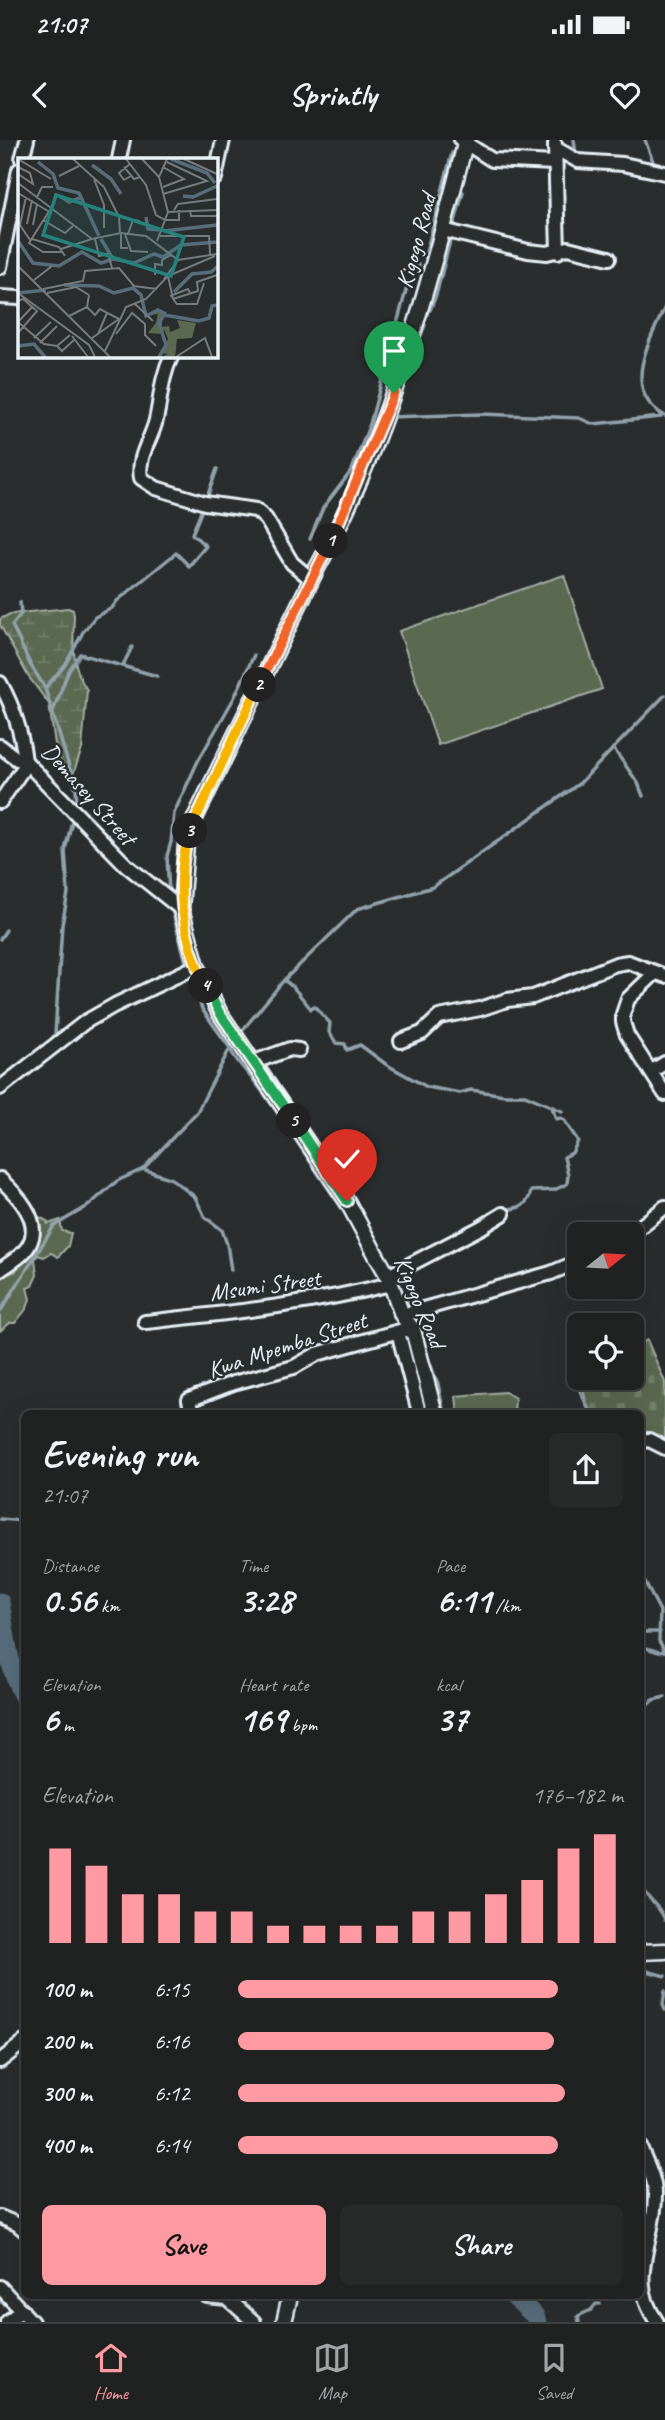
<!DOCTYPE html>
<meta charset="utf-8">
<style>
:root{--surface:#202222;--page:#282a2a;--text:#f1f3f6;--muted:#a2a4a5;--line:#3d3f40;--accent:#ff9aa2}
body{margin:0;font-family:Caveat,sans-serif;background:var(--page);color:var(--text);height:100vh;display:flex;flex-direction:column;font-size:26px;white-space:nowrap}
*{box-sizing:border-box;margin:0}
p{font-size:23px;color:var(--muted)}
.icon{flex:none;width:38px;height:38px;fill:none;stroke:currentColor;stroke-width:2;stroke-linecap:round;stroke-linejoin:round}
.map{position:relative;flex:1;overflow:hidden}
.panel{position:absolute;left:21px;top:1270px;width:623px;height:889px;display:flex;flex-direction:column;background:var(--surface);border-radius:10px;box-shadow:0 7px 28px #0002,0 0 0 2px var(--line)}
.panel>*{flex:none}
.needle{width:46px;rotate:72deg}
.fabs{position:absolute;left:567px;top:1082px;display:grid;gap:14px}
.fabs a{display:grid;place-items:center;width:77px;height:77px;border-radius:10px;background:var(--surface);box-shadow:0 7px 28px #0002,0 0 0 2px var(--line);font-size:35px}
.pin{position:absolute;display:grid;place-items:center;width:60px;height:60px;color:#fff;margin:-72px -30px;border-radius:50% 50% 50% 0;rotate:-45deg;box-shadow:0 0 7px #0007}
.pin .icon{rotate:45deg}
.km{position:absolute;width:35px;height:35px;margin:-18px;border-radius:50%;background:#222;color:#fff;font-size:19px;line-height:35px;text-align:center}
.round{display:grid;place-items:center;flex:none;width:74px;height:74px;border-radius:10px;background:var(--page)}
.summary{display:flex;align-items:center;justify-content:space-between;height:119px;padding:0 21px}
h1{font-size:38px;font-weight:800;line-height:52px}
.metrics{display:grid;grid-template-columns:repeat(3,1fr);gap:10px;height:119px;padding:7px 21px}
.metrics div{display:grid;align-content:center}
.metrics b{font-size:35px;font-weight:800}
.metrics small{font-size:19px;font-weight:400}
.metrics p{font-size:19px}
.chart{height:196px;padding:14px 21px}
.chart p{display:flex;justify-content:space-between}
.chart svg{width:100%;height:126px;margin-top:7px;stroke:var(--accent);stroke-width:6}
.action{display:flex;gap:14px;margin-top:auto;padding:14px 21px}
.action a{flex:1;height:80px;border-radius:10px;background:var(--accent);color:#111;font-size:28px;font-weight:800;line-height:80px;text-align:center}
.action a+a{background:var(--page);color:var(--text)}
ul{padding:0 21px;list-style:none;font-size:23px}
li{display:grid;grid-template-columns:112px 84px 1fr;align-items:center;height:52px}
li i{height:18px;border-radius:9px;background:var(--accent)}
.status{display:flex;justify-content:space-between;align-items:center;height:49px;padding:0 35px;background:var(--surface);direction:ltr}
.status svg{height:19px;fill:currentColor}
header{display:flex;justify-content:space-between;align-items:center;height:91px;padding:0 21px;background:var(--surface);font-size:32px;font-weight:800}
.menu{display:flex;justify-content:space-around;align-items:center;height:98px;border-top:2px solid var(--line);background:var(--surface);font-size:19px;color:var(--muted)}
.menu a{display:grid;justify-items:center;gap:4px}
.menu .current{color:var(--accent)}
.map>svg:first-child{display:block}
.green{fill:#5b6951;stroke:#a2ada4;stroke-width:2}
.wetland{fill:url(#wetland-marsh);stroke:#a2ada4;stroke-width:2}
.cemetery{fill:url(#cemetery-stones);stroke:#a2ada4;stroke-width:2}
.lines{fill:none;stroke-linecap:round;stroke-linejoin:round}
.stream{stroke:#92a2ad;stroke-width:3.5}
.river{stroke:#586d7b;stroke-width:19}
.minor-casing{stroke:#e8f1f8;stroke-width:18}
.major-casing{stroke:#e8f1f8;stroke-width:19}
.minor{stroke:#2a2d2e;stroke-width:12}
.major{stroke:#2a2d2e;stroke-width:14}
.split-1-casing{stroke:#fff;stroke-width:14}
.split-2-casing{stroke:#fff;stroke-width:14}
.split-3-casing{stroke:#fff;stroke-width:14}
.split-4-casing{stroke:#fff;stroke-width:14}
.split-5-casing{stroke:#fff;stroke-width:14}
.split-6-casing{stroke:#fff;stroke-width:14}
.split-1{stroke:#f0652b;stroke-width:9}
.split-2{stroke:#f0652b;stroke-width:9}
.split-3{stroke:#f5b400;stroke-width:9}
.split-4{stroke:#f5b400;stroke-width:9}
.split-5{stroke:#22a559;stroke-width:9}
.split-6{stroke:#22a559;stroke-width:9}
.labels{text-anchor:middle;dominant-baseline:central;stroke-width:5;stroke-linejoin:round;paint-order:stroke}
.street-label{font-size:24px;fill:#e8f1f8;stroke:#2a2d2e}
.inset-river{fill:none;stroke:#586d7b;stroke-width:3.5}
.inset-road{fill:none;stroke:#767b7f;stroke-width:2}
.view{fill:#25827c;fill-opacity:0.15;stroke:#25827c;stroke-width:3.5}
.inset-edge{fill:none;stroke:#e8f1f8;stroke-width:3.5}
</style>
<div class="status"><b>21:07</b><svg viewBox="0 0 49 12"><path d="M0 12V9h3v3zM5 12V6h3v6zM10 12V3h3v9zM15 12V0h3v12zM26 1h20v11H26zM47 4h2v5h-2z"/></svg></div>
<header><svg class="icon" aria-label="back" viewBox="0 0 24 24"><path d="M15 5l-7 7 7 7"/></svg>Sprintly<svg class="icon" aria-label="heart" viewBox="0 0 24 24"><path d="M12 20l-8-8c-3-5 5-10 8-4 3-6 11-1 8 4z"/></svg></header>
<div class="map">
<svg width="665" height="2182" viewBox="0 0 665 2182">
<defs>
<pattern id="wetland-marsh" width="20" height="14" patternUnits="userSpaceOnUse" patternTransform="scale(1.75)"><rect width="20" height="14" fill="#5b6951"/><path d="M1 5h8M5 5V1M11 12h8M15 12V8" fill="none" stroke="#737f6b"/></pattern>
<pattern id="cemetery-stones" width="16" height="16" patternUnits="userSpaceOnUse" patternTransform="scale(1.75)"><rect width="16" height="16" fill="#5b6951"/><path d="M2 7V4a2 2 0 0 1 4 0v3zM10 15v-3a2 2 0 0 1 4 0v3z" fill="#737f6b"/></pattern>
</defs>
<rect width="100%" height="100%" fill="#2a2d2e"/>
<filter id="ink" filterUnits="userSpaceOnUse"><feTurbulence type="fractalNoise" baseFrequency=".0143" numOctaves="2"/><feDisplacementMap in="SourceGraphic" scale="14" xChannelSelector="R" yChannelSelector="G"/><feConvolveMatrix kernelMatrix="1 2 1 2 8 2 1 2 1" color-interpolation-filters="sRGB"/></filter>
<g filter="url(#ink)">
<!-- green -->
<g class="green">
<path d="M564,435L602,549L438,605L399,491Z"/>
<path d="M39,1077L47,1081L48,1084L60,1080L62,1091L71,1093L68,1106L58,1117L51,1113L44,1117L38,1115L35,1119L37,1135L32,1146L27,1148L30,1159L27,1168L15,1183H10L0,1191V1137L16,1131L17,1126L12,1120L22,1118L35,1078Z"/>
<path d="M505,1252L515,1258L514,1274H458L456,1256Z"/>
</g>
<!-- wetland -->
<path class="wetland" d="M68,468L73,470L74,475C73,501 71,527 87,550L82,609L72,637L61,623L55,604L49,564L28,536L0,485V479L10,474Z"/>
<!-- cemetery -->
<path class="cemetery" d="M647,1200L665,1242V1301L641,1302L640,1274H589L581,1240L586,1237H632V1209Z"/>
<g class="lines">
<!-- stream -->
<g class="stream">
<path d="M574,0L576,15"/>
<path d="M645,0L655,27"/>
<path d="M453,89L463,52"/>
<path d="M425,117L452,13"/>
<path d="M411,131L419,125"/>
<path d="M665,167C649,202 620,251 665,276"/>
<path d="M430,170L436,155L450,101"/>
<path d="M408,230L425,185"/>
<path d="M389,277L481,274L579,278L593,284L661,277L659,273"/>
<path d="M206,360L217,329"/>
<path d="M352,374L365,348"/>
<path d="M310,399L323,368L352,330L370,284L408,143"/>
<path d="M20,462L21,474L12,485L30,524L45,548L76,649L77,665"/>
<path d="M283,514L339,400"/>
<path d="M123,525L132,507"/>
<path d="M45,548L65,525L83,492L95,477L112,468L117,461L176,413L189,426L206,406L192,394L203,367"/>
<path d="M53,571L68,532L80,514L157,536"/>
<path d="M613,608L638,643L643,656"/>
<path d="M169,755L167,716L171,702L174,673L198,621L234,558L254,515"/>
<path d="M171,766L187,826"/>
<path d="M0,799L6,790"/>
<path d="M189,833L202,869L230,908C233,919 254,939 262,951C292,992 318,1035 348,1077"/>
<path d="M211,839L230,876"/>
<path d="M284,840L293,847L311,869L314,866L330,883L329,892L336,903L345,904L347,910L360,905L387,925L427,947L460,953L471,950L505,955H525L562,971"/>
<path d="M241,892L284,840L357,769L433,747L580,643L665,555"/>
<path d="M49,903L55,894L62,785L68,753L65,710L73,677"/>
<path d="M143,1029L172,1039L195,1057L205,1077L222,1090L227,1104L231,1130"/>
<path d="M505,1069C519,1069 528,1066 531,1051L554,1050L567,1044L568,1035L564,1017L572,1013L578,1001L564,980L561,978L556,979L552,967"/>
<path d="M398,1145L407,1158L410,1169"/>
<path d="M0,1172L54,1086L88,1066L117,1041L143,1029L197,972L229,910"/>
<path d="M427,1216L438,1244L444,1274"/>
<path d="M580,1237V1251L591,1274"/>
<path d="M0,1379L24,1381"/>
<path d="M640,1433L660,1471L659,1501L665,1511"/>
<path d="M640,1492H660"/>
<path d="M640,1506L659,1512L665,1511"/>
<path d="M640,1572L653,1560L665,1557"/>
<path d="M640,1744C645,1759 661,1766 665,1780"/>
<path d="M640,1829L665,1836"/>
<path d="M665,1851L663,1864L665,1870"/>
<path d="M0,2161L14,2171"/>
<path d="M579,2182L578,2176L591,2170L596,2164H600"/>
</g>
<!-- river -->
<g class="river">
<path d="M0,1462C6,1494 8,1529 24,1558"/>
<path d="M513,2156L535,2176L537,2182"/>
</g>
<defs>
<g id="minor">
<path d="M461,0L492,20L555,23"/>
<path d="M555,4L558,112"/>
<path d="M555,8L578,21L623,24L665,33"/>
<path d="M22,19L27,0"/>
<path d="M119,19L123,0"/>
<path d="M215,38L223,0"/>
<path d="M443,90L528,111L547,113L568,108L609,118"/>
<path d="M0,127L19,30"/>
<path d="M0,157L19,158"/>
<path d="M172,215C161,237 161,258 156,280C151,301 137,316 141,338L156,348L205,363L256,370L266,379L292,423L311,439"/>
<path d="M0,543C13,566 22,595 25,621L126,725L181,769"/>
<path d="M0,606L17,619L25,621"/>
<path d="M0,662L27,623"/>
<path d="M655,833L628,859L623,874V882L627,895L665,954"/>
<path d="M401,901L422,893L439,877L480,869L507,860L533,857L616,824L628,822L665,836"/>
<path d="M254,922L290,909L299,910"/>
<path d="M652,931L665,923"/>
<path d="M0,948L85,882L115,865L197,826"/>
<path d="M0,1039C16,1054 43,1080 29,1105C23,1116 10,1123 0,1130"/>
<path d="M631,1094L665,1067"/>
<path d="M388,1136L482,1087L503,1074"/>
<path d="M402,1175L551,1133L579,1121"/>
<path d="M145,1182C227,1173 310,1165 390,1144"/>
<path d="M398,1192L419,1272L415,1274"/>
<path d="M192,1274L189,1260L233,1243L294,1227L317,1214L403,1190H413"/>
<path d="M640,1301L649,1300L665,1308"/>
<path d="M0,1921L24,1902"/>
<path d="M640,2007C646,2022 655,2038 655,2054C656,2100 625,2137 657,2182"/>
<path d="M0,2077L17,2084L24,2090"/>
<path d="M0,2147L32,2182"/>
<path d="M207,2156L227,2158L254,2182"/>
<path d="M7,2182L22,2170"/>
</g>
<g id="major">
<path d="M435,1274L413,1190L402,1175L388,1136L376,1115L347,1061L219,872L197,826L181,769L186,704L193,682L316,430C390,296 428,147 466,0"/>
<path d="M640,1812L665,1811"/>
<path d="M284,2182L290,2156"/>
</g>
</defs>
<!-- minor casing -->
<use href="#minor" class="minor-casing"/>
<!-- major casing -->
<use href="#major" class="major-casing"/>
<!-- minor -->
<use href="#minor" class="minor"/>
<!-- major -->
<use href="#major" class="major"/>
</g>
</g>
<g class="lines" filter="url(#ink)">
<defs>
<path id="split-1" d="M331,401L394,253"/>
<path id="split-2" d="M259,545L331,401"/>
<path id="split-3" d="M190,691L259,545"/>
<path id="split-4" d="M190,691C173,743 182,798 206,846"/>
<path id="split-5" d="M206,846L219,872L294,981"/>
<path id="split-6" d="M294,981L347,1061"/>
</defs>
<!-- split-1 casing -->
<use href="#split-1" class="split-1-casing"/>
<!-- split-2 casing -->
<use href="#split-2" class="split-2-casing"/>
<!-- split-3 casing -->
<use href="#split-3" class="split-3-casing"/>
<!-- split-4 casing -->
<use href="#split-4" class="split-4-casing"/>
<!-- split-5 casing -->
<use href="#split-5" class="split-5-casing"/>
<!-- split-6 casing -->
<use href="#split-6" class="split-6-casing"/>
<!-- split-1 -->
<use href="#split-1" class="split-1"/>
<!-- split-2 -->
<use href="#split-2" class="split-2"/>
<!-- split-3 -->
<use href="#split-3" class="split-3"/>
<!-- split-4 -->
<use href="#split-4" class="split-4"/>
<!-- split-5 -->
<use href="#split-5" class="split-5"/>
<!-- split-6 -->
<use href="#split-6" class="split-6"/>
</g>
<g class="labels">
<!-- street labels -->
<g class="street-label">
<text transform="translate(416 101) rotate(-75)">Kigogo Road</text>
<text transform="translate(89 654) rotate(48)">Demasey Street</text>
<text transform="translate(265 1145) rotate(-8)">Msumi Street</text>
<text transform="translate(420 1162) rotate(67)">Kigogo Road</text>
<text transform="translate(287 1205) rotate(-18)">Kwa Mpemba Street</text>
</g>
</g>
<!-- overview -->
<g transform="translate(18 18)">
<rect width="200" height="200" fill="#2a2d2e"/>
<path d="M136,152L144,154V169L151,168L152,174L162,170L159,162L178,165L174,180L159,181L157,199H143L150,196L144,195L150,181L146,171L144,176L130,175L138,165L140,156L131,157Z" fill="#5b6951"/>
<path class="inset-river" d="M153,1L189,15L197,25M20,4L35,16L40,30L61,35L81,78M74,7L93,21L103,36M42,38L51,44L62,40M165,38L175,39L199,28M128,59L130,71L141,72M146,73L199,67M83,81L95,101M0,83L15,105L41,108L64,94L83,105L95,101L116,105L136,96L145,99L163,87L199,84M46,127L81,128L96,135L115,130L123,137L128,158L140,152L148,156M156,134L174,116L193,114L199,109M0,135L28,132M0,188L16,186L27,199M141,199L148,187L141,165L146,157L181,163L191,160L194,148L199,147"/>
<path class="inset-road" d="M0,1L33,21M55,1L86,29L101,59L102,75M108,1L128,27L138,57L147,62M124,1L141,19M166,1L199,16M112,6L101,15L106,22L113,18M0,9L12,15L15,26L0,16M106,9L116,21L122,19M145,9L166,21L145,29M41,18L61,8M76,21L86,47V70M0,25L74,81L103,75L128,78L160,102L199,96M0,35L30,53M145,36L189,23L149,4M19,39L24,29H35M37,44L11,85L25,94H45M156,52L160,46L199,41M172,52L173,58H199M150,54L199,52M25,62L47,75L55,68M147,62H161V52M0,64L12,82M9,66L14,42M2,67L8,39M15,67L19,46M103,75V90H110M107,76L113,93L130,94M110,76L115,62L122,63M142,78H191L192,96M14,81L41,89L47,98M77,81L81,98L90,96L94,110M139,83L150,54L141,19L149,1M43,91L74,81M0,108L92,199M137,117V106L144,107V102L153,97M150,118L155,141M146,121L160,102M16,122L34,108M25,131L65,123L67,113L101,110L116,128L139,131M0,135L71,187L77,199M29,135L58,129L71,137M152,138L170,131L172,135M155,141L180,133L179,124L199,117M155,141L159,146H179L186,125M0,143L5,141L19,153L0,175M116,145L135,163M69,149L77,157L82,151L101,161M51,158L69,149L71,137M0,164L26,186L39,188L52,177M0,164L15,148M80,176L89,155M98,176L114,155L127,166V177L138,188M54,178L70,199M16,180L33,164M74,180L101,161M22,185L39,168M39,188L44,193L56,182M87,193L108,149L128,141L150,118L197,98M158,199L187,180L194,199"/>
<path class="view" d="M38,37L166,79L153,118L25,77Z"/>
<rect width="200" height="200" class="inset-edge"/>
</g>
</svg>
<div class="fabs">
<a><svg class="needle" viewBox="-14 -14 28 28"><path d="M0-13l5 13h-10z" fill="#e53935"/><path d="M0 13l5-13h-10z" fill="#a2a4a5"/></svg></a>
<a><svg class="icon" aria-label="locate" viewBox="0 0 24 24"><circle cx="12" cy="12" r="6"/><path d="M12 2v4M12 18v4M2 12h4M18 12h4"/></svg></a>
</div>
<div class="pin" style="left:394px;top:253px;background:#1e9e55"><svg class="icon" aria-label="arrive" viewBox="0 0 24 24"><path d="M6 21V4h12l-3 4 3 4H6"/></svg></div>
<div class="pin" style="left:347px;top:1061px;background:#d93025"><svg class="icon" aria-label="check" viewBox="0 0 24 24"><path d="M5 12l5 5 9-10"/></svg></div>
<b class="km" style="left:331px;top:401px">1</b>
<b class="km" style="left:259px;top:545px">2</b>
<b class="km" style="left:190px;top:691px">3</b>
<b class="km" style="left:206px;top:846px">4</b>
<b class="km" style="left:294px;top:981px">5</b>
<section class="panel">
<div class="summary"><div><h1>Evening run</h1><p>21:07</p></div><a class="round"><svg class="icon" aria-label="share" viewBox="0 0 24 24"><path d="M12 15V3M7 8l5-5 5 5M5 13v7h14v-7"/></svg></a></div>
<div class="metrics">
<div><p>Distance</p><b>0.56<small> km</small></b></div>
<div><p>Time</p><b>3:28</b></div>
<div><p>Pace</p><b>6:11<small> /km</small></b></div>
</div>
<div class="metrics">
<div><p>Elevation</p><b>6<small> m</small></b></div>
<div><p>Heart rate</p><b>169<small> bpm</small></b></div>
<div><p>kcal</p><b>37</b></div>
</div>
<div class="chart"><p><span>Elevation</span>176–182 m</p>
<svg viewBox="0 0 160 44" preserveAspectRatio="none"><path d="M5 44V11M15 44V17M25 44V27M35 44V27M45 44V33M55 44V33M65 44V38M75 44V38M85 44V38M95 44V38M105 44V33M115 44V33M125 44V27M135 44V22M145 44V11M155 44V6"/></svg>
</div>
<ul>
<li><b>100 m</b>6:15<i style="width:83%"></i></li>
<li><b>200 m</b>6:16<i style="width:82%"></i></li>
<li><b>300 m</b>6:12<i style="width:85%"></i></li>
<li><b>400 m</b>6:14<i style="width:83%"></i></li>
</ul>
<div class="action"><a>Save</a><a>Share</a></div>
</section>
</div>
<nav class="menu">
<a class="current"><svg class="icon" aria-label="home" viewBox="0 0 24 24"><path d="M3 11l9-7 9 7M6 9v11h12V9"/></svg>Home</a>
<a><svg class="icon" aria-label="map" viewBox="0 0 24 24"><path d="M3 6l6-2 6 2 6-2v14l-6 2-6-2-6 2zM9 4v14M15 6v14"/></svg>Map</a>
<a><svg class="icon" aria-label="saved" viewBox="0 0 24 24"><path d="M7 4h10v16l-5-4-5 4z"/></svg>Saved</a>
</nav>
